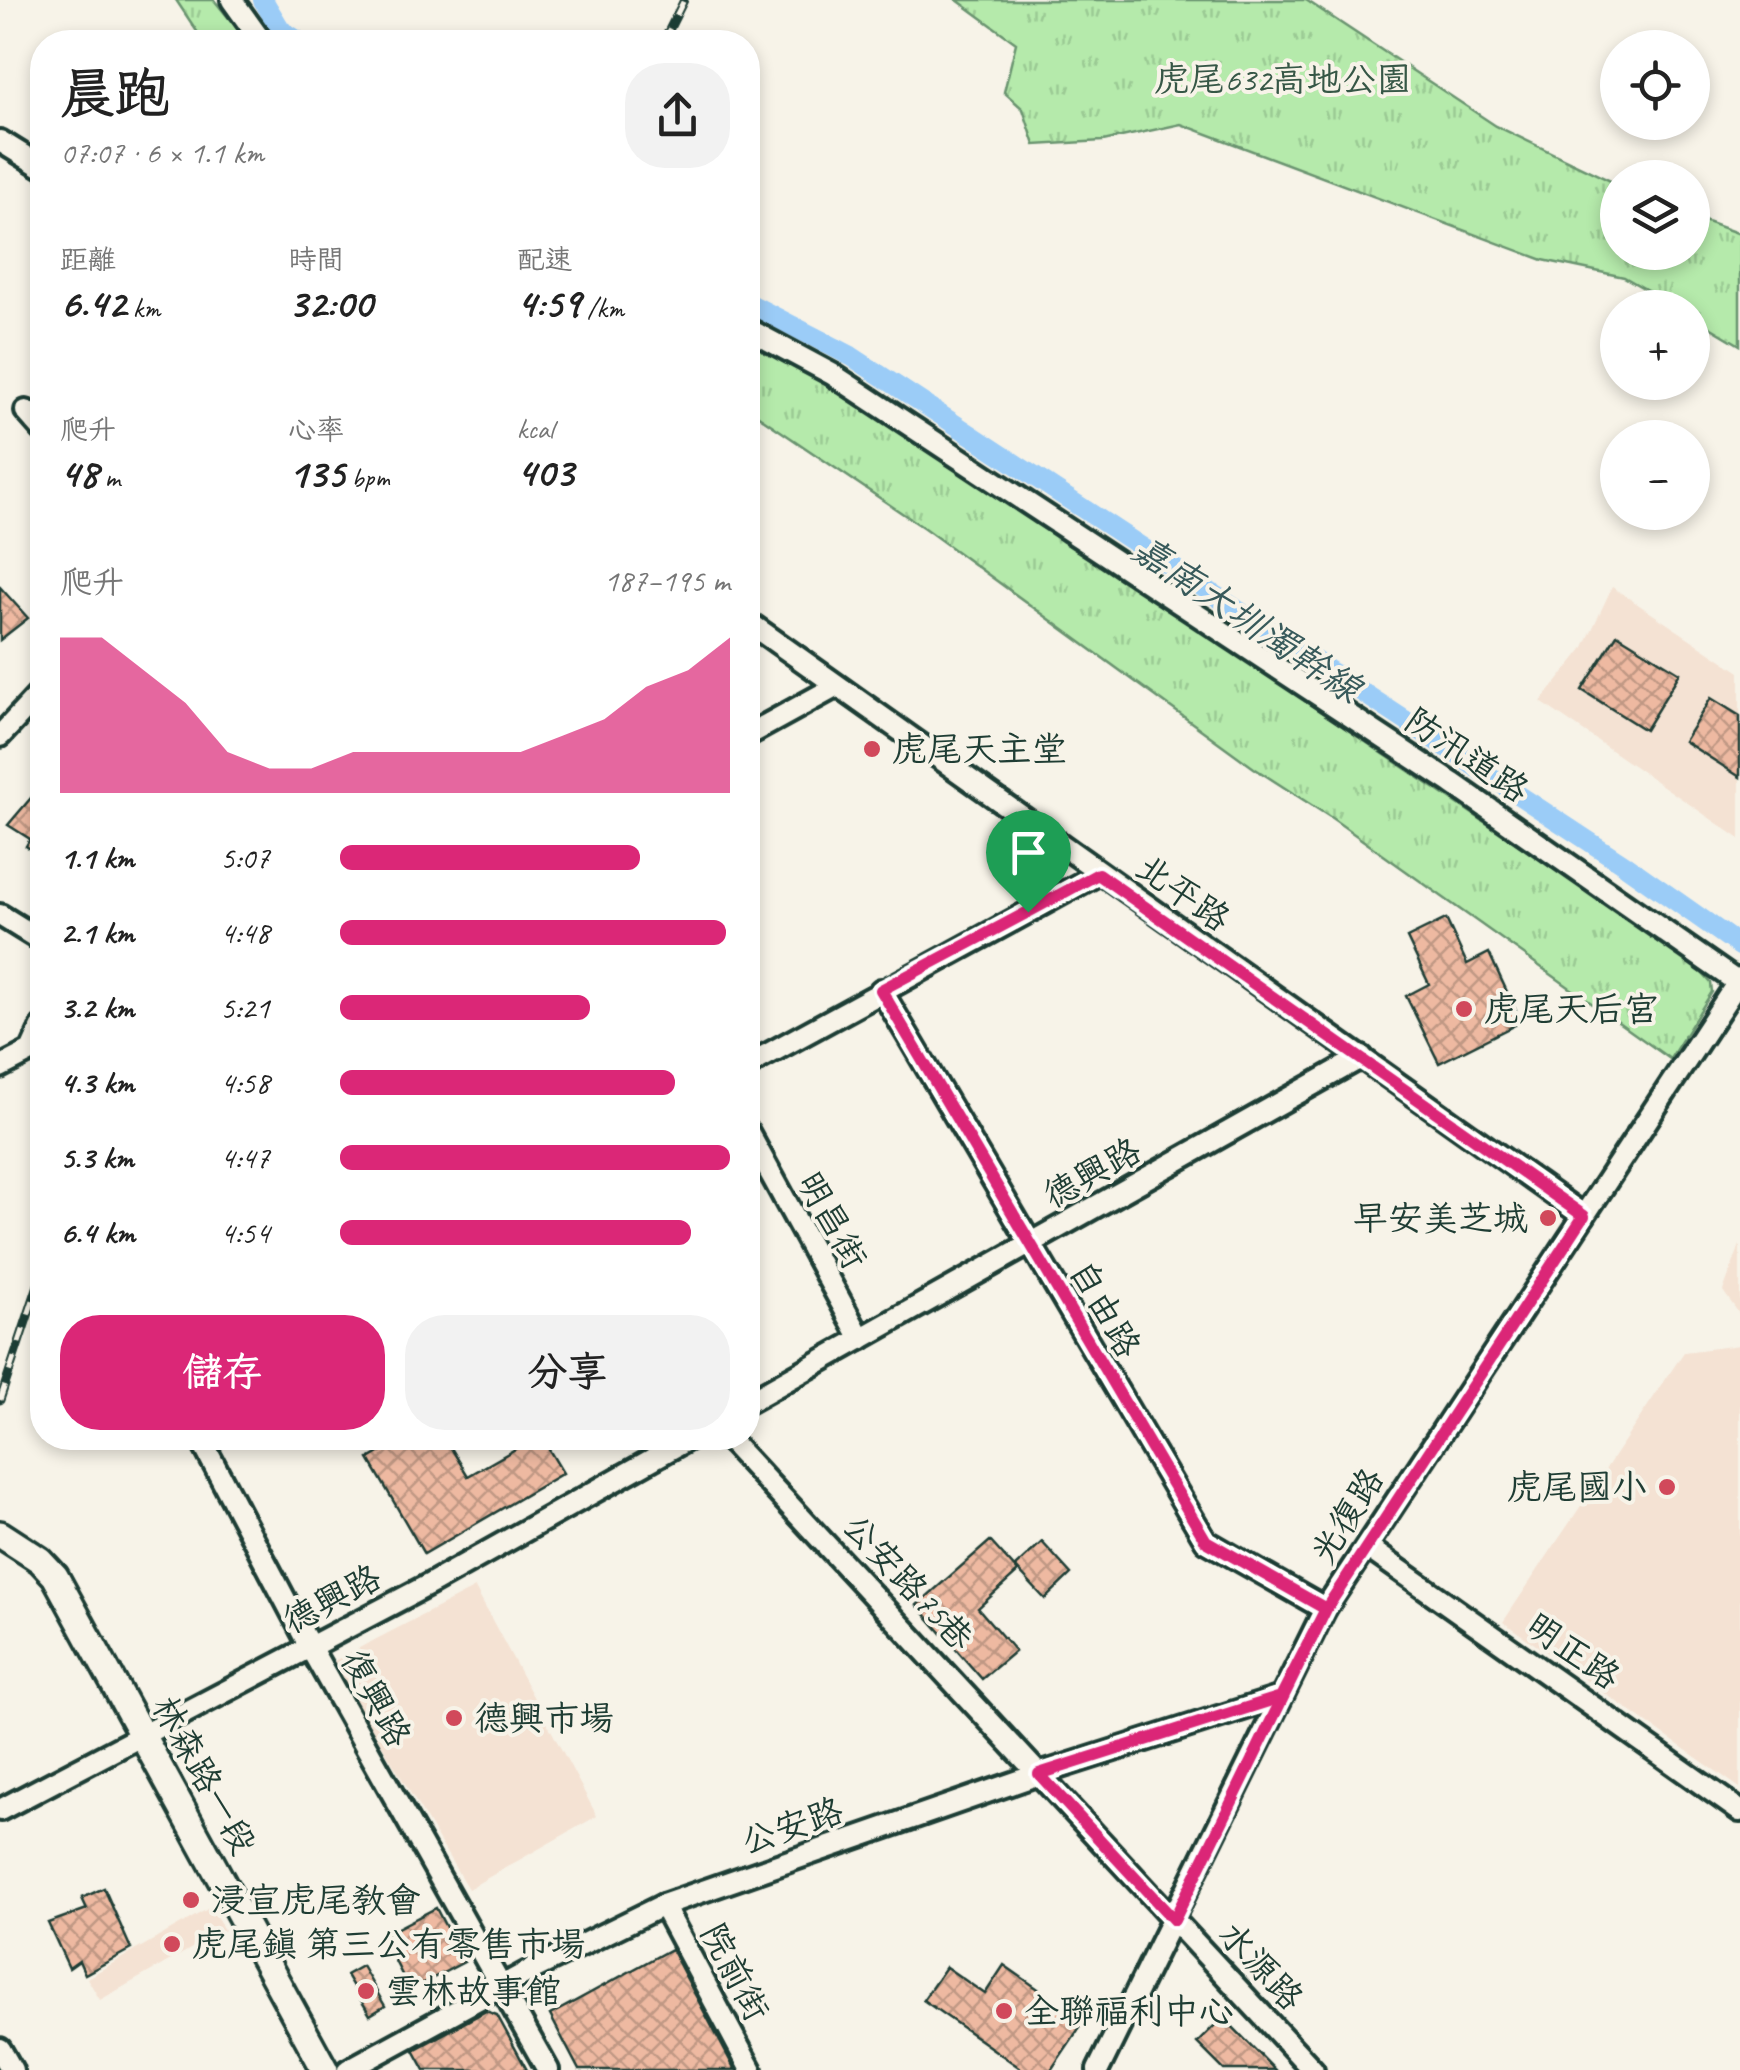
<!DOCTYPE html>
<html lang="zh-TW">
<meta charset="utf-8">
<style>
:root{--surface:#fff;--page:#f2f2f2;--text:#222;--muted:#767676;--accent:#db2777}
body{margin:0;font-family:Caveat,"LXGW WenKai TC",sans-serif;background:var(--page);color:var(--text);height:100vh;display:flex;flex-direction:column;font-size:38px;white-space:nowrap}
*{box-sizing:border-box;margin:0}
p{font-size:32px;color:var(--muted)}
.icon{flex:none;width:55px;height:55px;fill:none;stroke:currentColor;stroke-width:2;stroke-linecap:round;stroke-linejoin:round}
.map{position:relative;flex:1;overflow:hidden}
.side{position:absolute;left:30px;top:30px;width:730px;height:1420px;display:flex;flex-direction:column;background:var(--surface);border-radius:40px;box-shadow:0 5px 15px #0003}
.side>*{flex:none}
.tools{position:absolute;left:1600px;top:30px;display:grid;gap:20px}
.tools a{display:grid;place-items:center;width:110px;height:110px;border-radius:50%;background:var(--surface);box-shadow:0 5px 15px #0003;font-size:50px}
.pin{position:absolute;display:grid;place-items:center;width:85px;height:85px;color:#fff;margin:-102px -42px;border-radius:50% 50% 50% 0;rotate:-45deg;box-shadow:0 0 10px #0007}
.pin .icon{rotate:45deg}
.round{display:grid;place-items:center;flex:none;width:105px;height:105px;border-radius:40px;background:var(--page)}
.overview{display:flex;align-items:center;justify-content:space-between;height:170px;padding:0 30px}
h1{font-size:55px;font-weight:700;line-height:75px}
.stats{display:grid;grid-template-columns:repeat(3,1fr);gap:15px;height:170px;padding:10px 30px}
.stats div{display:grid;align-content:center}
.stats b{font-size:42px;font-weight:700}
.stats small{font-size:28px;font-weight:400}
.stats p{font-size:28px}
.chart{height:280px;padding:20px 30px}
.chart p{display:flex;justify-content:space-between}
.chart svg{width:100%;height:180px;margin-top:10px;fill:var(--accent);opacity:.7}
.primary-button{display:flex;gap:20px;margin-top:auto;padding:20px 30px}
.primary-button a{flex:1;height:115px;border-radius:40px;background:var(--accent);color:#fff;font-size:40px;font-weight:700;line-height:115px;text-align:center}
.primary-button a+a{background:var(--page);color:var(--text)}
ul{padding:0 30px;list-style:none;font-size:32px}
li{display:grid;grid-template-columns:160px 120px 1fr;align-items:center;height:75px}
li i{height:25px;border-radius:12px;background:var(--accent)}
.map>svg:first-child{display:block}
.built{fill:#f4e2d3}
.park{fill:url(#park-tufts);stroke:#6a9470;stroke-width:2.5}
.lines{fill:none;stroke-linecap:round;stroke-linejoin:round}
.canal{stroke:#9bccf7;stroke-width:20}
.building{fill:url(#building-cross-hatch);stroke:#1f3d34;stroke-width:2.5}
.minor-casing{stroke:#1f3d34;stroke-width:28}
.major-casing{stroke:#1f3d34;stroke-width:32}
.minor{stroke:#f7f3e8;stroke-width:20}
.major{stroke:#f7f3e8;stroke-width:25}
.rail-casing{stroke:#1f3d34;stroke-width:9}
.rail{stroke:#f7f3e8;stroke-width:5;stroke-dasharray:15;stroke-linecap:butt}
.route-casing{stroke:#fff;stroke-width:20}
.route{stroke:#db2777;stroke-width:12}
.poi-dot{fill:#d1495b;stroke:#f7f3e8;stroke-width:4}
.labels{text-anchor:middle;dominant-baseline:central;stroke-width:8;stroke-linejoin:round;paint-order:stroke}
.park-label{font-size:35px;fill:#365746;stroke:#f7f3e8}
.poi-label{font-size:35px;fill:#1f3d34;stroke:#f7f3e8;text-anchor:start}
.street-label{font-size:35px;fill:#1f3d34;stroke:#f7f3e8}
.water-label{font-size:38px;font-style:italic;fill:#385a5b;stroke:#f7f3e8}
</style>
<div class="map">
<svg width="1740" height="2070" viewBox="0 0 1740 2070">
<defs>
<pattern id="park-tufts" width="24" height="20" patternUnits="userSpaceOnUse" patternTransform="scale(2.5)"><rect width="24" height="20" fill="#b5eaab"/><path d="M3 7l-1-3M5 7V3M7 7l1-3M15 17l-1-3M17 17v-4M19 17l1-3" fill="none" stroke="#9bca94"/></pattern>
<pattern id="building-cross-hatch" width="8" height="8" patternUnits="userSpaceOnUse" patternTransform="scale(2.5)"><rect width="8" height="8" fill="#eeb9a1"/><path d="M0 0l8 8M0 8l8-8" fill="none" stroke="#c09884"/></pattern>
</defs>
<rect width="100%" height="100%" fill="#f7f3e8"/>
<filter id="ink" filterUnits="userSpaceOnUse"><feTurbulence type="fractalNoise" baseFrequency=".01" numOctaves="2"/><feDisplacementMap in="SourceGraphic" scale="20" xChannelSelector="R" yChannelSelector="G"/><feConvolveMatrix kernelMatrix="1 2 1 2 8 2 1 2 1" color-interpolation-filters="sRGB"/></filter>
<g filter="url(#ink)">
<!-- built -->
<g class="built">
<path d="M1612,587L1740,672V839L1541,702L1583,649Z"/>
<path d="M1740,1245V1315L1723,1291Z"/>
<path d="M1740,1345V1788L1503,1622L1684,1352Z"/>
<path d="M475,1588L597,1816L468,1889L332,1662Z"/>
<path d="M211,1907L224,1930L100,2000L87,1978Z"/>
</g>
<!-- park -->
<g class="park">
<path d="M176,0H214L248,42H204Z"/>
<path d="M957,0H1306L1496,126L1617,184L1618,252H1692L1693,217L1740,234V345L1693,317L1692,308L1677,307L1624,277L1543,260L1181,124L1103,141L1035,145L1023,109L1004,92L1016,43Z"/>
<path d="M748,340L892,423L1691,961L1711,983L1712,992L1670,1059L1333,819L1254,768L924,528L748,409Z"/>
</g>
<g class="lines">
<!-- canal -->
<g class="canal">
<path d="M263,0L281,30L300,42"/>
<path d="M748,303L851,356L1625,865L1740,946"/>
</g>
</g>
<!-- building -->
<g class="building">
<path d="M0,587L28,618L0,640Z"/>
<path d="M1617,634L1680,673L1645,730L1582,690Z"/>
<path d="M1711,698L1740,716V777L1684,741Z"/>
<path d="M42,785V857L26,846L30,839L8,825Z"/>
<path d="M1446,919L1467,964L1489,953L1521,1022L1439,1063L1406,996L1429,984L1407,938Z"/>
<path d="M405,1438H445L468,1476L517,1448L511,1438H542L563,1473L424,1554L369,1459Z"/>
<path d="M990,1541L1018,1572L978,1608L1015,1651L982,1679L917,1605Z"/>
<path d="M1042,1542L1071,1574L1045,1599L1015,1567Z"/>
<path d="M104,1888L131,1949L85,1974L79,1961L69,1968L48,1923L87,1909L82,1898Z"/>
<path d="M436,1908L464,1962L410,1990L382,1936Z"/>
<path d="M671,1949L735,2070H579L550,2015Z"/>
<path d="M1004,1965L1084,2021L1051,2070H1023L923,2000L946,1967L985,1994Z"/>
<path d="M362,1966L385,2006L370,2015L346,1975Z"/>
<path d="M486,2011L497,2015L527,2070H425L414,2050Z"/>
<path d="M1223,2017L1275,2070H1224L1197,2043Z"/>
</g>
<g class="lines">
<defs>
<g id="minor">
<path d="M232,0L262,42"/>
<path d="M0,141L42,167"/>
<path d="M748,329L832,374L1452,783L1740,984"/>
<path d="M26,411L42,429"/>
<path d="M748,622L1584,1216"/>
<path d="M748,735L837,686"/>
<path d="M0,736L42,691"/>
<path d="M0,915L42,941"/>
<path d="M881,990L1206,1541L1325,1609"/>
<path d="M748,1065L1098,874"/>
<path d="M0,1067L31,1051L42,1027"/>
<path d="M748,1132L861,1339"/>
<path d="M748,1402L1362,1057"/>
<path d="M200,1438L310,1647L548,2070"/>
<path d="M727,1438L1313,2070"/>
<path d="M1367,1547L1740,1811"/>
<path d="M0,1810L432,1583L690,1438"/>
<path d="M663,1905L751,2070"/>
<path d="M0,2049L12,2070"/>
<path d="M348,2070L533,1969L663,1905L1039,1774L1281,1697"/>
<path d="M1098,2070L1325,1609L1740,979"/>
</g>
<path id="major" d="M0,1534L40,1560L55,1576L325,2070"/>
</defs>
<!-- minor casing -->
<use href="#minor" class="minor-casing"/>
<!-- major casing -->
<use href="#major" class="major-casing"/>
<!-- minor -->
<use href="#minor" class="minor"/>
<!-- major -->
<use href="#major" class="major"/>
<defs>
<g id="rail">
<path d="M663,42L684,0"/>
<path d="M0,1400L42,1273"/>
</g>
</defs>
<!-- rail casing -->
<use href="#rail" class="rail-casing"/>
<!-- rail -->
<use href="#rail" class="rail"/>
</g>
</g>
<g class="lines" filter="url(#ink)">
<defs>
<path id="route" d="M1028,912L881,990L1206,1541L1326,1609L1174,1920L1039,1774L1281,1697L1326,1609L1584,1216L1098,874L1028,912"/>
</defs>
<!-- route casing -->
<use href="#route" class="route-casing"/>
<!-- route -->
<use href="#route" class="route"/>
</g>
<!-- markers -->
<g class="poi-dot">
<circle cx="872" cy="749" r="10"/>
<circle cx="1464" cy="1009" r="10"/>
<circle cx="1548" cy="1218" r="10"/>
<circle cx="1667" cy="1487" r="10"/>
<circle cx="454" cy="1718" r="10"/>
<circle cx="191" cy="1900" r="10"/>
<circle cx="172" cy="1944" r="10"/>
<circle cx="366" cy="1991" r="10"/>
<circle cx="1004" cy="2011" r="10"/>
</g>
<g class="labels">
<!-- park labels -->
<g class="park-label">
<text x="1283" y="79">虎尾632高地公園</text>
</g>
<!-- poi labels -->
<g class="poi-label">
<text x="892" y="749">虎尾天主堂</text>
<text x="1484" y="1009">虎尾天后宮</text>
<text x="1528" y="1218" text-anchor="end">早安美芝城</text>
<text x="1647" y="1487" text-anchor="end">虎尾國小</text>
<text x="474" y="1718">德興市場</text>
<text x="211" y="1900">浸宣虎尾教會</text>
<text x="192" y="1944">虎尾鎮 第三公有零售市場</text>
<text x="386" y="1991">雲林故事館</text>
<text x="1024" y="2011">全聯福利中心</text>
</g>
<!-- street labels -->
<g class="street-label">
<text transform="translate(1467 755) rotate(34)">防汛道路</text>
<text transform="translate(1183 893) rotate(35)">北平路</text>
<text transform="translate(1092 1173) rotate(-29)">德興路</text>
<text transform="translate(832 1220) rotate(61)">明昌街</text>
<text transform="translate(1105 1309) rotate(60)">自由路</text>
<text transform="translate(1347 1516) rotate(-58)">光復路</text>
<text transform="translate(908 1582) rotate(47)">公安路75巷</text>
<text transform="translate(332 1599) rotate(-28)">德興路</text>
<text transform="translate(1573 1651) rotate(35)">明正路</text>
<text transform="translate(376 1698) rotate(61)">復興路</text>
<text transform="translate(204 1775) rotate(61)">林森路一段</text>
<text transform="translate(792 1826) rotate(-19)">公安路</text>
<text transform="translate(1261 1966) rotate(47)">水源路</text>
<text transform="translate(735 1972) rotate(62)">院前街</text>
</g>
<!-- water labels -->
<g class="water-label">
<text transform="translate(1247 619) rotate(34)">嘉南大圳濁幹線</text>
</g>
</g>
</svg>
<div class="tools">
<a><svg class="icon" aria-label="locate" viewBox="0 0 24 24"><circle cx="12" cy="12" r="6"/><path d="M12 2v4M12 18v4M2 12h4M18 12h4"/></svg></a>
<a><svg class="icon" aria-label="layers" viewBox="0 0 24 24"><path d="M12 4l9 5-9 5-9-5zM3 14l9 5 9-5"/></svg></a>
<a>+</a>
<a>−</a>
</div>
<div class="pin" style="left:1028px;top:912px;background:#1e9e55"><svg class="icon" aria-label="arrive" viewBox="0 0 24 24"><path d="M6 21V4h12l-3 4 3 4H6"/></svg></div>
<section class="side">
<div class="overview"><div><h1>晨跑</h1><p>07:07 · 6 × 1.1 km</p></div><a class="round"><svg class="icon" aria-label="share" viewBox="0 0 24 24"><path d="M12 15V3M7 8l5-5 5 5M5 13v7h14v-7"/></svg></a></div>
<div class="stats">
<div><p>距離</p><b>6.42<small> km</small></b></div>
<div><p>時間</p><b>32:00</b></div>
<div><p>配速</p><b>4:59<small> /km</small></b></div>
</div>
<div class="stats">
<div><p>爬升</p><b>48<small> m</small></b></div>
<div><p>心率</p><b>135<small> bpm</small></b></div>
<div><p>kcal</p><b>403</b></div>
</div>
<div class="chart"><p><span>爬升</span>187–195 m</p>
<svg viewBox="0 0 160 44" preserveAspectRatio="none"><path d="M0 44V6L10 6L20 14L30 22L40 34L50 38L60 38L70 34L80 34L90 34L100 34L110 34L120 30L130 26L140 18L150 14L160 6V44z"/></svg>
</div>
<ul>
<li><b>1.1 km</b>5:07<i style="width:77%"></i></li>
<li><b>2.1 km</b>4:48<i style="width:99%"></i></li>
<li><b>3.2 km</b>5:21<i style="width:64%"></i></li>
<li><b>4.3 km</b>4:58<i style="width:86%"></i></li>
<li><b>5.3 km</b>4:47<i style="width:100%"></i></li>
<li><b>6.4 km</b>4:54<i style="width:90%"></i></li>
</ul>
<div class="primary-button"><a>儲存</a><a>分享</a></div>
</section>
</div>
